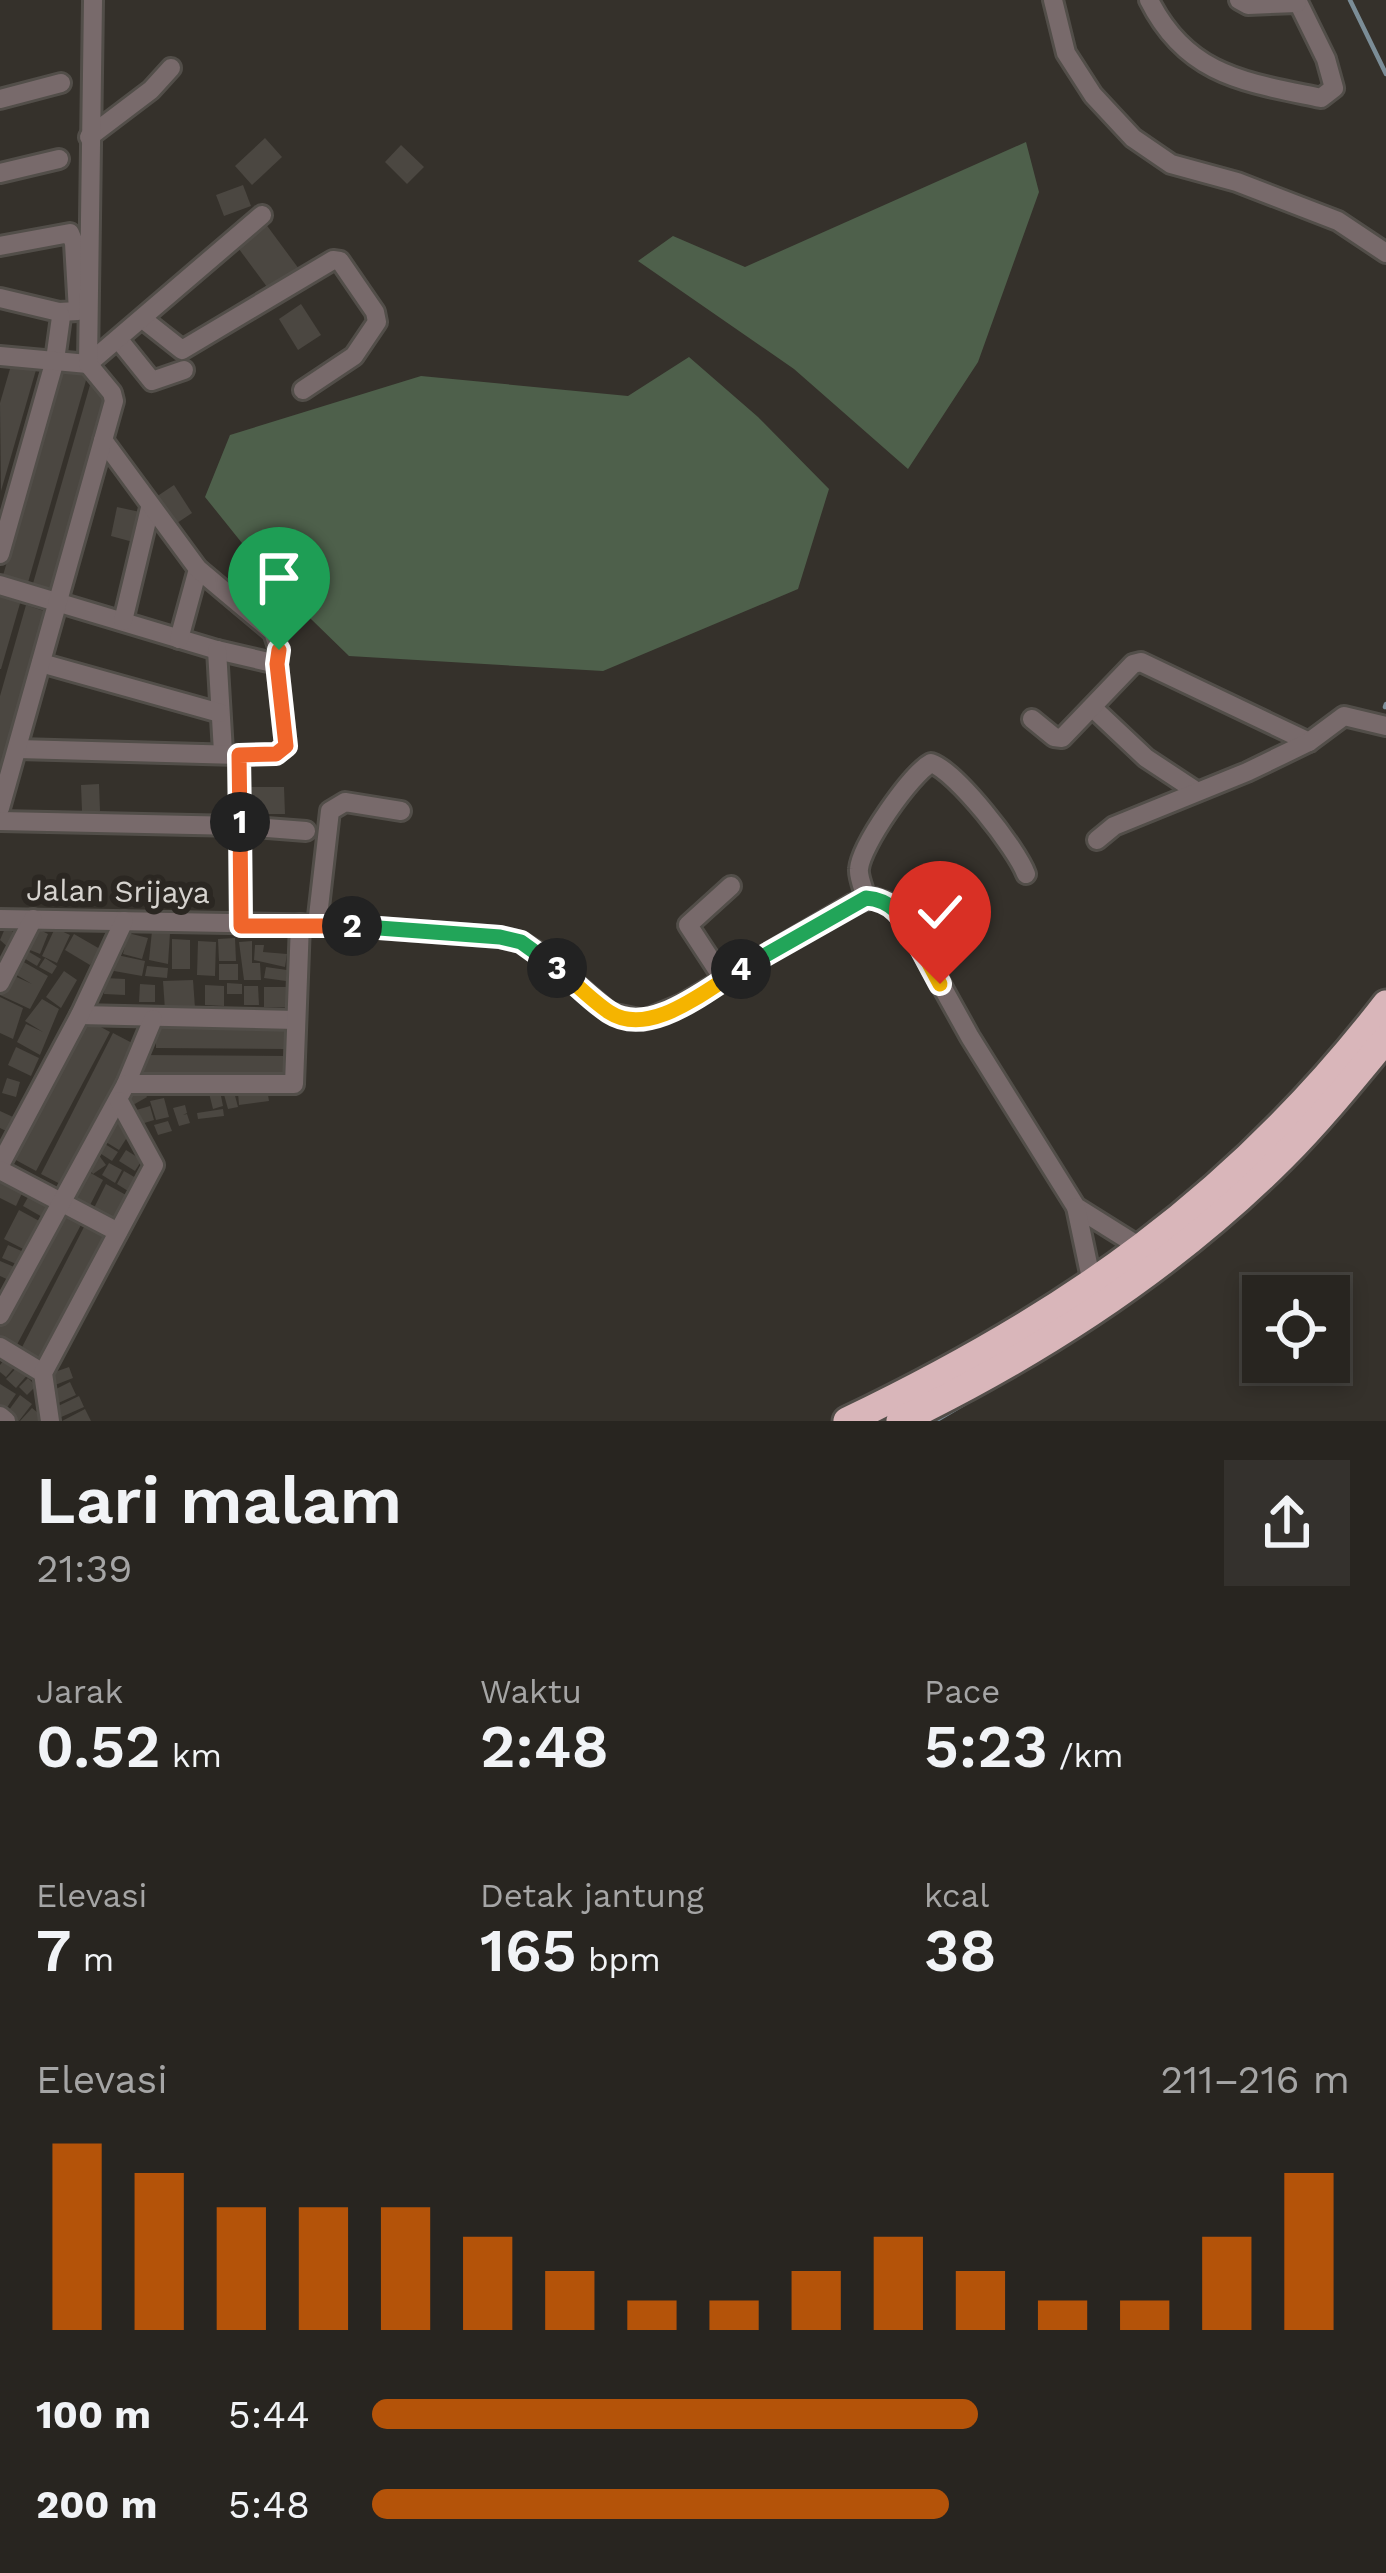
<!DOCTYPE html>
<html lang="id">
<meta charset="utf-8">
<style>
:root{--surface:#282520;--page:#34312d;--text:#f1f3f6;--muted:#a5a5a5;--line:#44423e;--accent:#b45309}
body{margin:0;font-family:"Work Sans",sans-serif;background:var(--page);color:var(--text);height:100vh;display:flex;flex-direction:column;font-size:45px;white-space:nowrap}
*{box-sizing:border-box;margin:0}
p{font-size:39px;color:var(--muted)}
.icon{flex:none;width:66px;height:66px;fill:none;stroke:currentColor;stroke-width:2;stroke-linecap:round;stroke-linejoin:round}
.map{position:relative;height:1421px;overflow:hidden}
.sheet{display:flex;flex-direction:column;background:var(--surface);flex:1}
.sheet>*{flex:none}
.controls{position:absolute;left:1242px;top:1275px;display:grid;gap:24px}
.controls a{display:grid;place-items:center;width:108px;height:108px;border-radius:0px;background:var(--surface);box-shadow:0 6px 18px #0003,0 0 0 3px var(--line);font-size:60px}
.pin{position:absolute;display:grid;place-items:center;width:102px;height:102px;color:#fff;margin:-123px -51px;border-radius:50% 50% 50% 0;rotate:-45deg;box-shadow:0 0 12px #0007}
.pin .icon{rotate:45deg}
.km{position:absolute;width:60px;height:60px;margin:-30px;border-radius:50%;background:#222;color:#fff;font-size:33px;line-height:60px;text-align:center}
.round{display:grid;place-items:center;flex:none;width:126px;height:126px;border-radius:0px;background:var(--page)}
.summary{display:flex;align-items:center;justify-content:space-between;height:204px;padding:0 36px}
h1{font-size:66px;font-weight:600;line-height:90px}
.metrics{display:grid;grid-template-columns:repeat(3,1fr);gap:18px;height:204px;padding:12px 36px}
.metrics div{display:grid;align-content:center}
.metrics b{font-size:60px;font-weight:600}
.metrics small{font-size:33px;font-weight:400}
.metrics p{font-size:33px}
.chart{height:336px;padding:24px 36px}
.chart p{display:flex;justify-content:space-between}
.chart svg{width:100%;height:216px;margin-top:12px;stroke:var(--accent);stroke-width:6}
ul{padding:0 36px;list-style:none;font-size:39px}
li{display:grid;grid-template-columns:192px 144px 1fr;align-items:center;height:90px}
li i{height:30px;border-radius:15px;background:var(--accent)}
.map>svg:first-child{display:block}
.forest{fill:#4e604b}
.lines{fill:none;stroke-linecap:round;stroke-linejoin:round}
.stream{stroke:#7b8d97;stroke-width:4.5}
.building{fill:#4b4741}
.minor-casing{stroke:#524e49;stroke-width:24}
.highway-casing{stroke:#524e49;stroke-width:33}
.minor{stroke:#786a6b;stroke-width:18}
.highway{stroke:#d9b6ba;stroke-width:27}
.split-1-casing{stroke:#fff;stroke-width:24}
.split-2-casing{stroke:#fff;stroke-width:24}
.split-3-casing{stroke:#fff;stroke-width:24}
.split-4-casing{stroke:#fff;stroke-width:24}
.split-5-casing{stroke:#fff;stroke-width:24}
.split-6-casing{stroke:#fff;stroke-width:24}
.split-1{stroke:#f0652b;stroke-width:15}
.split-2{stroke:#f0652b;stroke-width:15}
.split-3{stroke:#22a559;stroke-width:15}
.split-4{stroke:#f5b400;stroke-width:15}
.split-5{stroke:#22a559;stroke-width:15}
.split-6{stroke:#f5b400;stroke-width:15}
.labels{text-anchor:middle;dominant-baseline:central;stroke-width:12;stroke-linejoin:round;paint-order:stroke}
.street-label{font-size:30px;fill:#d6d3cf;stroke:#2b2722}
</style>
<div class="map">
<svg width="1386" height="1421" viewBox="0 0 1386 1421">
<rect width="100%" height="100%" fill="#35312b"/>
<!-- forest -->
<g class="forest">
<path d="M1026,142L1039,192L978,362L908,469L794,369L638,261L673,236L745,267Z"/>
<path d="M689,357L758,417L829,489L798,589L603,671L349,656L275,584L205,497L230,435L421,376L628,396Z"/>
</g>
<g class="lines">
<!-- stream -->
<g class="stream">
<path d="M1350,0L1386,74"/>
<path d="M1385,707L1386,704"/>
<path d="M1251,1205L1282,1176"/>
<path d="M935,1421L1049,1354"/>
</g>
</g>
<!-- building -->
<g class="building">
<path d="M265,138L282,157L252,185L235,166Z"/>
<path d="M401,145L424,167L407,184L385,162Z"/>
<path d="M243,185L251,206L224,216L216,195Z"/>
<path d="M265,223L299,269L270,291L236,245Z"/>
<path d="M301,304L321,335L298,350L279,319Z"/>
<path d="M12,362L36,370L1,491L0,403Z"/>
<path d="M64,363L89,370L27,586L2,579Z"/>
<path d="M90,385L112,400L56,594L32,587Z"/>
<path d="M174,485L192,513L171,527L153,499Z"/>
<path d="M117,507L140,512L133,542L111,536Z"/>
<path d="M0,593L21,600L1,669H0Z"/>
<path d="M26,605L50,613L0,783V696Z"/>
<path d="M99,784L100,811H82L81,785Z"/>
<path d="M251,787H284L285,814H252Z"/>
<path d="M6,926L20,938L10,949L0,940Z"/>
<path d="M34,927L48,934L40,954L25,948Z"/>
<path d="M55,928L70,935L57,963L42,956Z"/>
<path d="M152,931L170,933L168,964L149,960Z"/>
<path d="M128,933L148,938L142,959L123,954Z"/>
<path d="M74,934L100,949L90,965L65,950Z"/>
<path d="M235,938L236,961H219L218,939Z"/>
<path d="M172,939L190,940V969H172Z"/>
<path d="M198,941L216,942L215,976L197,975Z"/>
<path d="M252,941V963H260L261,980H244L239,942Z"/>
<path d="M255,945H264L263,952L287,954L285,967L254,960Z"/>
<path d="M26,950L41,959L37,966L22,957Z"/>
<path d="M117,955L145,961L142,976L114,971Z"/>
<path d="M45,958L57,966L52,974L39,967Z"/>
<path d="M22,961L48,976L30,1009L0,995L10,974L32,984L15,974Z"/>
<rect x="219" y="964" width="19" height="16"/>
<path d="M147,966L168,968L167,978L145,976Z"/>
<path d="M266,967L287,970L286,981L264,978Z"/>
<path d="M64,971L77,980L61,1008L46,997Z"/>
<path d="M105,978L125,979V995L104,994Z"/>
<path d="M193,980L195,1008L165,1010L163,981Z"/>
<path d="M227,983L242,984V994H227Z"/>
<path d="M140,984L155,985V1002H139Z"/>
<path d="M205,985L224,986V1006L205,1005Z"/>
<path d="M244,986H258L259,1005H244Z"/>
<rect x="264" y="987" width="23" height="20"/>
<path d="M0,997L23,1008L13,1039L0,1033Z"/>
<path d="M42,999L59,1009L40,1055L17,1042L26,1024L43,1032L25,1021Z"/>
<path d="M88,1020L110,1032L36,1171L14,1159Z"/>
<path d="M156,1023H285V1049L156,1048Z"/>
<path d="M113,1033L136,1045L64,1186L41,1174Z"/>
<path d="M16,1047L39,1058L31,1076L8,1065Z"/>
<path d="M142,1055L289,1056V1081H142Z"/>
<path d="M7,1078L20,1082L16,1097L2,1093Z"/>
<path d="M141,1087L147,1097L133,1105L127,1094Z"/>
<path d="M233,1088L238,1107L228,1109L223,1091Z"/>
<path d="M267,1089L269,1101L239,1105L238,1093Z"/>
<path d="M220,1091L223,1106L213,1109L209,1093Z"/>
<path d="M164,1098L169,1117L156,1120L150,1101Z"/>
<path d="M185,1105L187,1113L183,1115L187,1114L190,1123L179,1126L173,1108Z"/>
<path d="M150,1106L154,1120L138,1125L133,1111Z"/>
<path d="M223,1109L224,1116L198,1119L197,1113Z"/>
<path d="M0,1111L13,1117L6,1131L0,1128Z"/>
<path d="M114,1117L133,1128L119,1150L101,1139Z"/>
<path d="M168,1121L172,1131L158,1135L154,1125Z"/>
<path d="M100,1141L118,1152L112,1161L95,1150Z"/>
<path d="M126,1150L142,1160L135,1171L119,1161Z"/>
<path d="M98,1154L106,1165L93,1174L85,1163Z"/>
<path d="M109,1163L122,1170L115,1183L102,1175Z"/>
<path d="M82,1168L103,1180L89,1207L68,1195Z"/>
<path d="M124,1171L136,1178L128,1191L117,1184Z"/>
<path d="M0,1177L24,1189L16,1206L0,1198Z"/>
<path d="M106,1184L126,1195L114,1219L94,1208Z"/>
<path d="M31,1192L52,1204L44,1218L23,1206Z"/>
<path d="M19,1210L43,1223L29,1252L4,1239Z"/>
<path d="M59,1211L82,1223L13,1352L0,1345V1322Z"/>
<path d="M85,1225L107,1236L40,1366L18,1355Z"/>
<path d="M8,1245L26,1253L21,1266L2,1258Z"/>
<path d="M0,1261L19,1269L13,1282L0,1276Z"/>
<path d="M8,1355L18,1363L6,1377L0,1372V1365Z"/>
<path d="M20,1364L29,1373L16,1388L6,1379Z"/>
<path d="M69,1367L73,1378L50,1387L46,1375Z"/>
<path d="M28,1378L36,1386L27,1395L19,1387Z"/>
<path d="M70,1382L76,1395L54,1405L48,1393Z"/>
<path d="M0,1384L16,1394L4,1412L0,1409Z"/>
<path d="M20,1395L32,1404L19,1421H14L6,1414Z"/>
<path d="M79,1396L84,1407L59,1418L54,1408Z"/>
<path d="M32,1408L43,1417L40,1421H20Z"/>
<path d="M85,1409L91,1421H62Z"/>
</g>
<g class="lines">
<defs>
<g id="minor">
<path d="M1053,0L1066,53L1093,95L1133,138L1171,164L1237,182L1338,221L1386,253"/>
<path d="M1149,0C1187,76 1245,82 1321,98L1334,88L1326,59L1297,0"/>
<path d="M1239,0L1248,5L1297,3"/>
<path d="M0,99L61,83"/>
<path d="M89,137L151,90L171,68"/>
<path d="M0,173L59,159"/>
<path d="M0,246L70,233L74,243L78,311L59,312"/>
<path d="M0,298L59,312L61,317L55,360L0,554"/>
<path d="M144,320L182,350L333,260L340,261L375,312L377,322L354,356L303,390"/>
<path d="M119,340L152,381L184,370"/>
<path d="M0,356L88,364L262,215"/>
<path d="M0,585L217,650L277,664"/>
<path d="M123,621L150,508"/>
<path d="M179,639L198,569"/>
<path d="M217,650L223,752"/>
<path d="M41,663L220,713"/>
<path d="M1093,708L1146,758L1196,791"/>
<path d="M1032,719L1054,737L1062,738L1133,664L1141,662L1309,742"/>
<path d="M18,749L239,755L276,754L286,746L277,664L279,650L273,632L198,569L103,440"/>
<path d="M239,755L241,926"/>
<path d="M0,808L114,401L112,393L88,364L93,1"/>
<path d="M0,821L240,826L306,831"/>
<path d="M1097,840L1114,826L1247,772L1309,742L1344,716L1386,726"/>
<path d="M866,898C864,890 858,877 859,869C861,845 911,774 931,763C956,771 1017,849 1026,874"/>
<path d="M0,919L336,925L500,937L521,942L541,954L610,1013L644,1020L682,1004L852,904L874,898L886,902L904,918L970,1037L1076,1207L1143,1249"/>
<path d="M317,925L330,811L345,802L401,811"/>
<path d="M724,980L688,925L731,886"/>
<path d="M0,983L33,919"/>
<path d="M80,1015L296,1020"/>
<path d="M126,1084L153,1019"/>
<path d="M0,1165L80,1015L124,921"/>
<path d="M0,1170L118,1232"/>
<path d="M1076,1207L1092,1283"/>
<path d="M0,1315L126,1084H294L300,924"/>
<path d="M0,1347L43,1373"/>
<path d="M0,1416L6,1421"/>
<path d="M50,1421L43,1373L154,1165L119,1101"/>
</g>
<g id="highway">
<path d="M847,1421C1068,1315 1235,1199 1386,1004"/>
<path d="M900,1421C1038,1354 1174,1266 1283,1157C1320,1120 1353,1079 1386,1039"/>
</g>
</defs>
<!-- minor casing -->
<use href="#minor" class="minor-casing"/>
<!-- highway casing -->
<use href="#highway" class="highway-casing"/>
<!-- minor -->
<use href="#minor" class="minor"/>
<!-- highway -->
<use href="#highway" class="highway"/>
</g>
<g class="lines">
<defs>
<path id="split-1" d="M240,822L239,755L276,754L286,746L277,664L279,650"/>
<path id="split-2" d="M240,822L241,926H352"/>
<path id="split-3" d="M352,926L500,937L521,942L557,968"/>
<path id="split-4" d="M557,968C574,982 591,1000 609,1012C650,1039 707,989 741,969"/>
<path id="split-5" d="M741,969L866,898C894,900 904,919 917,941"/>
<path id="split-6" d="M917,941L940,984"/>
</defs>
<!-- split-1 casing -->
<use href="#split-1" class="split-1-casing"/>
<!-- split-2 casing -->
<use href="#split-2" class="split-2-casing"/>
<!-- split-3 casing -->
<use href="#split-3" class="split-3-casing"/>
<!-- split-4 casing -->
<use href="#split-4" class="split-4-casing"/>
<!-- split-5 casing -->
<use href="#split-5" class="split-5-casing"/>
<!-- split-6 casing -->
<use href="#split-6" class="split-6-casing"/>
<!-- split-1 -->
<use href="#split-1" class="split-1"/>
<!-- split-2 -->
<use href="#split-2" class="split-2"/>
<!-- split-3 -->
<use href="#split-3" class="split-3"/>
<!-- split-4 -->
<use href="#split-4" class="split-4"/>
<!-- split-5 -->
<use href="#split-5" class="split-5"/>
<!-- split-6 -->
<use href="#split-6" class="split-6"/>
</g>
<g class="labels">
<!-- street labels -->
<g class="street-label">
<text transform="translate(118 891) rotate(1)">Jalan Srijaya</text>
</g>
</g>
</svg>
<div class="controls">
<a><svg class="icon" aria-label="locate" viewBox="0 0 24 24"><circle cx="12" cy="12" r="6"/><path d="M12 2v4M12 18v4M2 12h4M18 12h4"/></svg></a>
</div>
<div class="pin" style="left:279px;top:650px;background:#1e9e55"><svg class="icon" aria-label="arrive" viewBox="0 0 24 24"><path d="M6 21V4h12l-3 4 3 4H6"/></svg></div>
<div class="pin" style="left:940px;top:984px;background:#d93025"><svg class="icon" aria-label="check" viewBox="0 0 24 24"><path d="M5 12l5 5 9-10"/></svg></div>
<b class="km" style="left:240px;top:822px">1</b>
<b class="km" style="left:352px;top:926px">2</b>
<b class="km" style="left:557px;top:968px">3</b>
<b class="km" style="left:741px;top:969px">4</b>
</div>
<section class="sheet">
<div class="summary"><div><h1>Lari malam</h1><p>21:39</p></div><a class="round"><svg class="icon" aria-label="share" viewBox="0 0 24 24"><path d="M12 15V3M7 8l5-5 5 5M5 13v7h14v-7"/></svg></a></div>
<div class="metrics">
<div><p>Jarak</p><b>0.52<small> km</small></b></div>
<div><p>Waktu</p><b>2:48</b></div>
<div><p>Pace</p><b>5:23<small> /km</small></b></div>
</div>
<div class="metrics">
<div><p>Elevasi</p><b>7<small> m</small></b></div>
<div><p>Detak jantung</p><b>165<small> bpm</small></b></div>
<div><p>kcal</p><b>38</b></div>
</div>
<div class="chart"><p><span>Elevasi</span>211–216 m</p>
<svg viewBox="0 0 160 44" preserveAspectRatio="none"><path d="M5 44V6M15 44V12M25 44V19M35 44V19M45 44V19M55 44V25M65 44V32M75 44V38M85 44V38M95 44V32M105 44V25M115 44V32M125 44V38M135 44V38M145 44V25M155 44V12"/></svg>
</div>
<ul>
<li><b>100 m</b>5:44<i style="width:62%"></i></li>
<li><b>200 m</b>5:48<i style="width:59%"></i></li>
</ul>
</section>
